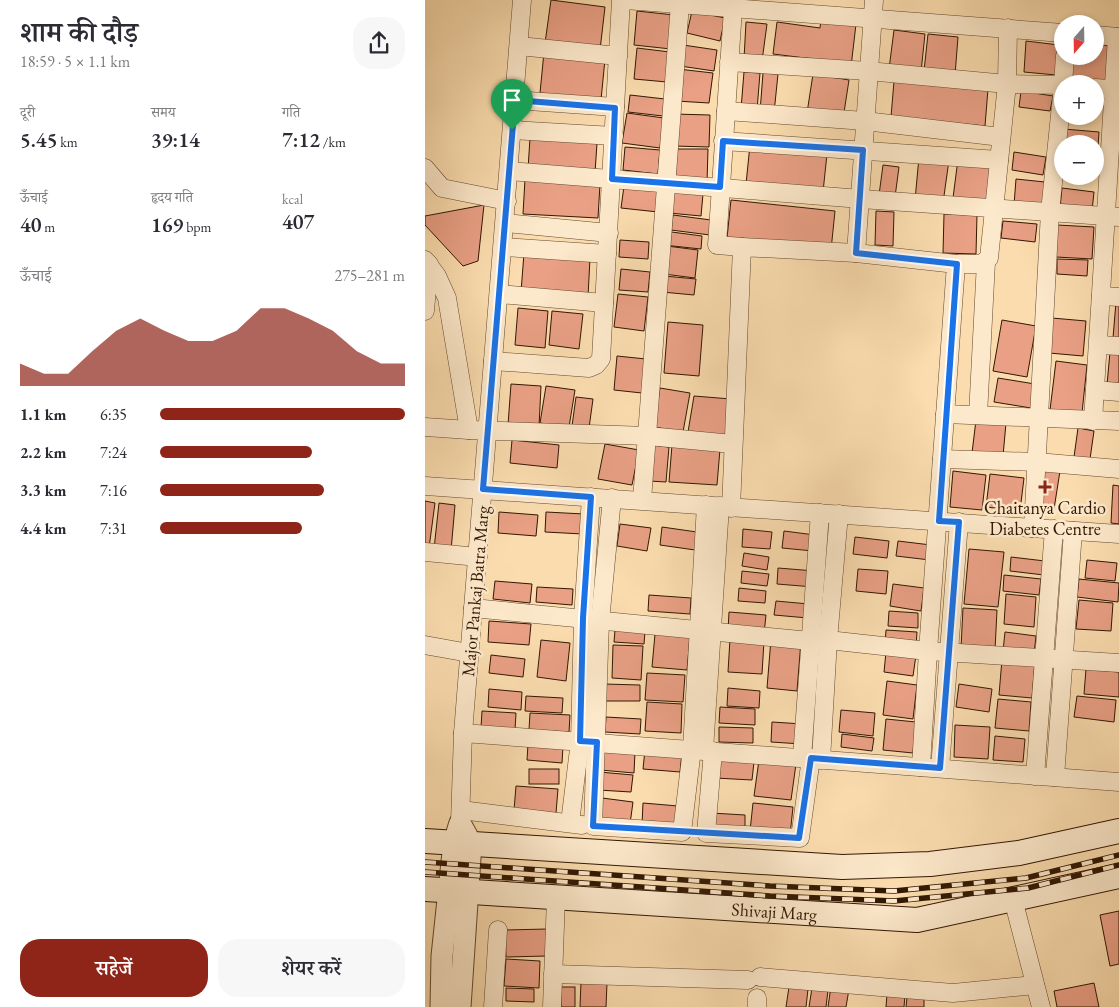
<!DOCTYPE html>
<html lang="hi">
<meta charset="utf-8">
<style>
:root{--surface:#fff;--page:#f7f7f7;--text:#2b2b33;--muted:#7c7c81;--accent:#8f2418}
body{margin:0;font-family:"EB Garamond","Noto Serif Devanagari",serif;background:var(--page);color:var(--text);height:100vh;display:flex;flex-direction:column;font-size:19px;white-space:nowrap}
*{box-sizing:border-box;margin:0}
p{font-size:16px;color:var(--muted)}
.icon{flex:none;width:28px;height:28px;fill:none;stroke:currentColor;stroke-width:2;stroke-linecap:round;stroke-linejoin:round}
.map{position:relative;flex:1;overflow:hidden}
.details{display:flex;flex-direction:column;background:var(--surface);width:425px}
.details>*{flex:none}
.needle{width:32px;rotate:200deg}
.fabs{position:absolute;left:629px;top:15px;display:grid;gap:10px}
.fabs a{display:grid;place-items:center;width:50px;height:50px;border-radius:50%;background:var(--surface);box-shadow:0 2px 8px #0003;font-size:25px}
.pin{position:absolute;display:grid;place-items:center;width:42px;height:42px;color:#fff;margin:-51px -21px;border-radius:50% 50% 50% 0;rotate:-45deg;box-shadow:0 0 5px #0007}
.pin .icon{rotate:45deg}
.round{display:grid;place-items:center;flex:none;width:52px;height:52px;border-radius:20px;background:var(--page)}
.head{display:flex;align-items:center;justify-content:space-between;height:85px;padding:0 20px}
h1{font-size:28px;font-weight:600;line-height:38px}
.metrics{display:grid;grid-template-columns:repeat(3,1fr);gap:8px;height:85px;padding:5px 20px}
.metrics div{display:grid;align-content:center}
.metrics b{font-size:21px;font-weight:600}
.metrics small{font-size:14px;font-weight:400}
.metrics p{font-size:14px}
.chart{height:140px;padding:10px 20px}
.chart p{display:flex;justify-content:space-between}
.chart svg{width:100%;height:90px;margin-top:5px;fill:var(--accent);opacity:.7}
.button{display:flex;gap:10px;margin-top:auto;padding:10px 20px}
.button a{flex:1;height:58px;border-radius:20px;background:var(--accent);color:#fff;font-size:20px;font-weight:600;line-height:58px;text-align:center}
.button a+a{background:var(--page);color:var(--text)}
ul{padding:0 20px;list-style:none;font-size:16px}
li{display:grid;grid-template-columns:80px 60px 1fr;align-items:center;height:38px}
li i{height:12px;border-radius:6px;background:var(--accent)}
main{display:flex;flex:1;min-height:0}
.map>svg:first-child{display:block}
.building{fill:#e9a085;stroke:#321703}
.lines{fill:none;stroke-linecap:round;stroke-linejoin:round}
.minor-casing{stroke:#64482e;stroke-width:19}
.tertiary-casing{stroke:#64482e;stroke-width:23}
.secondary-casing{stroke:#321703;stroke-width:26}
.minor{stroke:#fce8ca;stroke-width:18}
.tertiary{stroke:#fce8ca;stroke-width:21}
.secondary{stroke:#fce8ca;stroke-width:24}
.rail-casing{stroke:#321703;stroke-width:5.5}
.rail{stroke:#fce8ca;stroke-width:4;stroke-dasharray:11;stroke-linecap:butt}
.route-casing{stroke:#fff;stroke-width:10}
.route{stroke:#1a73e8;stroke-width:6}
.poi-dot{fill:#8f2418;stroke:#fce8ca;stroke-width:2}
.labels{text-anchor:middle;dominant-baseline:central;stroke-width:5;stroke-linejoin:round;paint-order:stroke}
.poi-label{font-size:18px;fill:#321703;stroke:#fce8ca}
.street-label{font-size:18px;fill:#321703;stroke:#fce8ca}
</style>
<main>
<section class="details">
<div class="head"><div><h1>शाम की दौड़</h1><p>18:59 · 5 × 1.1 km</p></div><a class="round"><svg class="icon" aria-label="share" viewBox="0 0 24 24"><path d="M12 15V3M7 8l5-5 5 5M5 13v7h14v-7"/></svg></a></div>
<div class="metrics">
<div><p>दूरी</p><b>5.45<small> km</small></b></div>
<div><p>समय</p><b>39:14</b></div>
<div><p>गति</p><b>7:12<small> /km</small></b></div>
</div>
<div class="metrics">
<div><p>ऊँचाई</p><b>40<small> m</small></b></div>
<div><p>हृदय गति</p><b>169<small> bpm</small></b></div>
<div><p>kcal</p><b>407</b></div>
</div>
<div class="chart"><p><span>ऊँचाई</span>275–281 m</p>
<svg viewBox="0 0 160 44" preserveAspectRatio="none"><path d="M0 44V33L10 38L20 38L30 27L40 17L50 11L60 17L70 22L80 22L90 17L100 6L110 6L120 11L130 17L140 27L150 33L160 33V44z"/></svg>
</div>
<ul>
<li><b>1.1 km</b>6:35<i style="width:100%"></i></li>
<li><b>2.2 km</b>7:24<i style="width:62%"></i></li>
<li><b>3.3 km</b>7:16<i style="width:67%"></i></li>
<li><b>4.4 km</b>7:31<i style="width:58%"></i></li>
</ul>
<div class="button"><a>सहेजें</a><a>शेयर करें</a></div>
</section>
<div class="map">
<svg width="694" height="1007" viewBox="0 0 694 1007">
<rect width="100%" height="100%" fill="#fadcae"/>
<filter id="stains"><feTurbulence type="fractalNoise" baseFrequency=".004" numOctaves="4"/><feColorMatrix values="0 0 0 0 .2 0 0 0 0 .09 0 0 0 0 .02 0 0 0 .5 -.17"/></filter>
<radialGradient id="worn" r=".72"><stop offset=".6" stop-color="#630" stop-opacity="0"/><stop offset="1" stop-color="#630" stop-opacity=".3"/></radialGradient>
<!-- building -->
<g class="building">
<path d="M126,0L180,7L175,50L120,43Z"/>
<path d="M212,11L249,15L246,49L209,45Z"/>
<path d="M267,11L300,18L295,41L262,33Z"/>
<path d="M396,19L431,24L426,67L405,61L348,54L352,22L395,28Z"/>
<path d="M321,22L342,24L337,61L319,59Z"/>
<path d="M469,30L500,34L496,72L464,69Z"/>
<path d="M503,34L533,37L530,75L499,71Z"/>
<path d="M601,41L634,45L631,75L599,72Z"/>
<path d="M670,44L685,46L682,82L646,79L647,56H670Z"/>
<path d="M258,45L292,50L289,71L255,66Z"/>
<path d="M212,48L245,52L242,82L209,79Z"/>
<path d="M119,52L180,59L176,100L115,93Z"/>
<path d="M253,69L288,73L284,103L251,101Z"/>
<path d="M319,72L335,73L332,110L316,109Z"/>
<path d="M338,73L353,74L349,113L335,112Z"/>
<path d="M388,74L424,80L418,119L382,113Z"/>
<path d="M469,81L563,89L560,126L466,117Z"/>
<path d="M596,91L628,96L625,111L594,107Z"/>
<path d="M205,95L240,99L238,116L203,112Z"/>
<path d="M202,113L239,118L235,148L197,143Z"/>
<path d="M249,114L285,115L284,147L248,146Z"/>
<path d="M639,129L674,132L673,146H670V144L637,143Z"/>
<path d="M105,138L172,143L170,173L103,169Z"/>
<path d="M325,145L402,154L398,192L321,184Z"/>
<path d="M200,147L235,150L233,174L198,170Z"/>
<path d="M248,149H283L282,183L247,182Z"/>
<path d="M589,152L621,157L618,175L587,170Z"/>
<path d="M494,157L524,160L518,203L490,200Z"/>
<path d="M533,159L567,164L562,202L528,198Z"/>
<path d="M638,161V176H668V180L634,177Z"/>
<path d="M458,165L474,167L470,197L454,195Z"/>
<path d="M100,179L175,184L173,218L98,214Z"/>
<path d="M591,179L620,182L618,208L589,205Z"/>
<path d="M199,186L235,190L233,212L196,208Z"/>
<path d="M637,188L669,192L667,211L635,208Z"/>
<path d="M246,191L278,194L276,216L244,213Z"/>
<path d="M306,200L410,211L406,250L302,238Z"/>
<path d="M59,205L53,261L38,266L0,225V216Z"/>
<path d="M451,211L469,212L468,246L450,245Z"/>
<path d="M519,214L552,215L551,254L518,253Z"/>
<path d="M248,215L286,220L285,235L246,230Z"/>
<path d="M578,221L612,224L610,242L576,238Z"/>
<path d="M632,225L669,227L667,259L631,257Z"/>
<path d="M239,231L277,236L276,249L238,245Z"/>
<path d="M195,240L224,242L223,259L194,257Z"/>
<path d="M242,246L273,250L270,278L239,274Z"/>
<path d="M99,253L165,258L163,297L96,292Z"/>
<path d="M632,259L663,260L662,276L632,274Z"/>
<path d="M196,269L225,272L223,292L194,290Z"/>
<path d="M239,276L271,279L269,295L237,292Z"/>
<path d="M193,294L223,297L219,331L189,327Z"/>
<path d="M691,302H694V339L688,338Z"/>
<path d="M93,308L123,311L120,348L90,345Z"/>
<path d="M127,311L158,314L154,349L124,345Z"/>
<path d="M627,318L661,321L658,356L624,353Z"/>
<path d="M577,320L611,326L602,377L568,371Z"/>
<path d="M243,322L278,325L274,376L239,373Z"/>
<path d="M685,352L694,353V387L682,385Z"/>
<path d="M192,356L221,359L217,393L189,390Z"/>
<path d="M631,361L662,365L657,413L625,410Z"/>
<path d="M573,378L610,384L606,408L569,402Z"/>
<path d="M86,384L116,386L114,427L83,425Z"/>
<path d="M121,386L150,390L144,427L115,423Z"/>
<path d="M235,388L265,393L258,432L229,427Z"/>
<path d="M269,396L306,399L300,438L263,432Z"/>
<path d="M151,397L168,399L164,428L147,426Z"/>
<path d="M551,420L581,423L578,456L547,453Z"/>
<path d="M653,428L669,431L665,459L649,457Z"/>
<path d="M87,440L134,445L132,468L85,463Z"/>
<path d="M180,444L214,450L207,485L173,479Z"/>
<path d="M228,445L244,447L241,482L224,481Z"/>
<path d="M247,445L295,449L292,485L244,482Z"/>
<path d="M617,469L635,471L629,509L611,506Z"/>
<path d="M528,471L561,475L557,510L525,507Z"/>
<path d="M565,474L599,478L595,511L561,507Z"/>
<path d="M688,485L694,486V524L686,523Z"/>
<path d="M0,501L10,503L4,548H0Z"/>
<path d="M14,503L30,505L26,551L9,549Z"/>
<path d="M74,512L113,515L111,536L73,533Z"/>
<path d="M121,512L159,514L158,534L120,532Z"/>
<path d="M195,524L226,528L222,551L192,546Z"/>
<path d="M237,527L272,532L270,550L235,545Z"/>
<path d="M318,529L347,532L345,549L317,547Z"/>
<path d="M359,531L390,535L388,551L357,548Z"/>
<path d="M430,537L464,541L462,558L428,554Z"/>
<path d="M473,541L506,545L505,560L471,556Z"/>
<path d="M544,549L579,552L573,607L539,604Z"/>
<path d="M319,553L344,557L342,570L317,566Z"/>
<path d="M586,557L620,561L619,575L585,571Z"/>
<path d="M662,560L692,563L690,581L660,578Z"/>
<path d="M353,568L390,571L389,587L352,584Z"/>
<path d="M433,569L463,571L461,594L431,591Z"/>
<path d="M317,571L344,574L342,586L316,583Z"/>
<path d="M579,575L616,579L614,595L578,591Z"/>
<path d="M654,579L694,583L693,602L652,597Z"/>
<path d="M70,581L107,584L105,603L68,599Z"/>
<path d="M468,584L499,588L496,611L465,606Z"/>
<path d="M112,587L148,589L147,605L111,602Z"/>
<path d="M314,588L341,591L340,603L313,601Z"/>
<path d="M581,594L611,597L609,627L579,624Z"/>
<path d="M224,595L266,598L265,614L223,611Z"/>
<path d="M654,600L688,603L686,631L651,629Z"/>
<path d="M351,601L384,604L383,618L349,615Z"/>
<path d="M538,608L572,610L570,650L536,648Z"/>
<path d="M464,611L493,613V628L463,626Z"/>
<path d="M304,612L341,615L339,634L303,631Z"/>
<path d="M64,621L106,624L104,645L63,642Z"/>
<path d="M190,630L220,632L219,644L189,642Z"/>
<path d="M461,630L492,632L491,647L460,645Z"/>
<path d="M580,632L611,636L609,654L578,651Z"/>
<path d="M230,634L265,637L262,670L227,667Z"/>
<path d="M305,639L339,641L337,674L303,672Z"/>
<path d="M346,639L376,641L372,691L342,688Z"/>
<path d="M116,640L145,643L141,681L112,677Z"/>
<path d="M188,645L218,646L216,680L187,678Z"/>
<path d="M461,652L491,655L488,676L459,672Z"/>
<path d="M66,655L100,659L98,677L64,673Z"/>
<path d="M577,659L610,662L607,698L574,695Z"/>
<path d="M661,669L694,672V697L659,694Z"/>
<path d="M222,673L260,675L258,702L220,700Z"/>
<path d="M462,681L492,685L488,719L458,715Z"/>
<path d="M179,684L215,685V701H178Z"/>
<path d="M534,684L567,689L564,712L531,707Z"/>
<path d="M303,688L335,691L334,708L302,706Z"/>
<path d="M64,689L97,692L96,710L63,707Z"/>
<path d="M101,696L138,698L137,713L100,711Z"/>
<path d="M652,696L691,700L689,722L649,717Z"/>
<path d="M573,699L606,702L604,731L570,728Z"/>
<path d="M222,702L257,704L256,733L220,731Z"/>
<path d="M295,707L330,709V725L294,723Z"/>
<path d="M416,710L450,713L448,736L414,732Z"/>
<path d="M57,711L91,713L90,730L56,728Z"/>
<path d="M105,713L145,715L144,732L104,730Z"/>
<path d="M181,717L216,719L215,734L180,732Z"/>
<path d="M461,719L491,722L488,753L458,750Z"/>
<path d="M347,722L378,724L377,744L346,742Z"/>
<path d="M530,725L565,727L563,759L529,757Z"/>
<path d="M294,727L328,728V743L294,742Z"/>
<path d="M417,734L449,738L447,751L416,747Z"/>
<path d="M570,736L600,739L598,762L568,760Z"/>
<path d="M103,744L138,746L137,763L102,760Z"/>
<path d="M176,750L210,752L209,773L175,770Z"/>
<path d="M220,750L257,753L255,772L218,769Z"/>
<path d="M292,759L329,762L327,780L290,778Z"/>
<path d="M334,760L371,764L366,800L329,796Z"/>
<rect x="104" y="769" width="30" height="15"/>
<path d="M174,772L208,775L206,792L173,790Z"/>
<path d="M91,786L133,789L131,813L89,810Z"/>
<path d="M177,798L208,802L205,824L174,819Z"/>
<path d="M218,803L253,806L251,828L217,825Z"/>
<path d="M328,803L368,807L365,835L325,831Z"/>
<path d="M286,813L320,815V833L285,831Z"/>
<path d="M694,911V964L685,966L675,915Z"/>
<path d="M122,929V956L81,957L80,930Z"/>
<path d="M81,959L115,961L114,988L79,986Z"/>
<path d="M156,982L182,983L181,1007H155Z"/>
<path d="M669,983L674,1007H632L629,991Z"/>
<path d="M406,986L424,989L421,1007H403Z"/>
<rect x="136" y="987" width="14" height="20"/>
<path d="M364,987L383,989L381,1007H361Z"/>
<path d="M81,988L109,989V1002L81,1001Z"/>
<path d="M387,988L403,990L401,1007H384Z"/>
<path d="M462,994L480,995L479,1007H461Z"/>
<path d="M482,997L499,998V1007H481Z"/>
</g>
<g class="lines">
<defs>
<g id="minor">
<path d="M200,0L638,33"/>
<path d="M308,9L292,245L317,247"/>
<path d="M670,35L694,37"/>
<path d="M94,46L193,56"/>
<path d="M304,62L443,71L582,84L638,85"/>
<path d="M638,84L640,56"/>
<path d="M670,88L694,90"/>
<path d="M89,100L190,107"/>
<path d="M301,111L440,121L576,137"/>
<path d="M87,130L189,136"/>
<path d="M298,141L574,160"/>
<path d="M0,168L17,188L82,201"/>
<path d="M84,171L436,199L694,217"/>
<path d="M80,223L184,233"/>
<path d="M78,247L182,254"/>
<path d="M431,253L449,0"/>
<path d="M0,260L12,276L22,298L44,430L223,436L308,444"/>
<path d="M531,264H556L564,258L582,84L583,28"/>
<path d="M74,294L179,303"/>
<path d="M676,296L694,297"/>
<path d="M0,311L4,264"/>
<path d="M674,345L694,346"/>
<path d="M68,361L164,368L171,365L176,359L196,0"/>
<path d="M670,390L694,392"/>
<path d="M520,414L694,421"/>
<path d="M553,415L561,262"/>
<path d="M668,421L692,37"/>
<path d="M0,427L44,430"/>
<path d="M517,459L612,462L694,469"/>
<path d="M0,486L694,534"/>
<path d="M187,498L175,621L168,826L257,832L267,749L281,505"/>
<path d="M217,500L255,4"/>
<path d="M306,508L317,247L431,253L531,264L503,651L496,767"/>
<path d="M608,528L625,212L638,86"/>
<path d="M0,552L53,557"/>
<path d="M48,608L385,641L403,640L503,651L694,663"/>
<path d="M0,645L44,653"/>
<path d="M38,733L694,782"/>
<path d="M279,750L295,506"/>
<path d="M288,751L281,833L375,838L386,758"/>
<path d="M377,758L395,513"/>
<path d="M396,760L403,640L414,514"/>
<path d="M515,768L534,522"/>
<path d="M610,776L629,529"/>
<path d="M630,777L648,531"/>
<path d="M36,810L157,825"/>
<path d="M35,823L38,733L97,0"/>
<path d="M145,823L155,741L158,618L166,497"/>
<path d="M588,899L616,1007"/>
<path d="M128,974L323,980"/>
<path d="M335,977L528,993L610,985"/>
<path d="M68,1007L73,930"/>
<path d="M127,1007L131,898"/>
<path d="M332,1007V998"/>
</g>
<g id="tertiary">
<path d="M16,1007L17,956L29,843L34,826"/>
<path d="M35,1007L46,843L35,823"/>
</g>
<g id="secondary">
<path d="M0,841L417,867L505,864L594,853L694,831"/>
<path id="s1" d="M0,889L492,920L694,876"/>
</g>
</defs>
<!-- minor casing -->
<use href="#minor" class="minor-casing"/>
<!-- tertiary casing -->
<use href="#tertiary" class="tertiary-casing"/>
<!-- secondary casing -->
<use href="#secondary" class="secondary-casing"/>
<!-- minor -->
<use href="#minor" class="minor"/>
<!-- tertiary -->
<use href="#tertiary" class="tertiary"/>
<!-- secondary -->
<use href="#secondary" class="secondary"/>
<defs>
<g id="rail">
<path d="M0,862L345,886L469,891L601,878L694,855"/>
<path d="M0,872L345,896L469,901L603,888L694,865"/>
</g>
</defs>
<!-- rail casing -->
<use href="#rail" class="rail-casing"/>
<!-- rail -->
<use href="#rail" class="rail"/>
</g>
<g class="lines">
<defs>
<path id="route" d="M90,100L190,108L187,179L295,187L298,141L438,150L431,253L532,264L514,521L534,522L515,768L386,758L374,838L168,826L172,742L155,741L158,618L166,497L58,489Z"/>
</defs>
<!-- route casing -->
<use href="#route" class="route-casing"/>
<!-- route -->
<use href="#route" class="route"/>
</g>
<!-- markers -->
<path class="poi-dot" d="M617.5 479.5h5v5h5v5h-5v5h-5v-5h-5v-5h5z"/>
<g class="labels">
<!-- poi labels -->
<g class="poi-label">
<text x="620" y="507">Chaitanya Cardio<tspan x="620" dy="21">Diabetes Centre</tspan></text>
</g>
<!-- street labels -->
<g class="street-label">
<text transform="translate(50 591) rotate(-85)">Major Pankaj Batra Marg</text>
<text stroke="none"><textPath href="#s1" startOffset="350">Shivaji Marg</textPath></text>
</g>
</g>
<rect width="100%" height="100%" filter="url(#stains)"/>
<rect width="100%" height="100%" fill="url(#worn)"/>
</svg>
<div class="fabs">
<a><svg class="needle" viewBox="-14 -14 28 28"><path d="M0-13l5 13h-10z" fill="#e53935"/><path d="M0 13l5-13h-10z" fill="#7c7c81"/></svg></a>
<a>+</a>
<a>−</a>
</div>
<div class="pin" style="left:87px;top:130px;background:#1e9e55"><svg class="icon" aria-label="arrive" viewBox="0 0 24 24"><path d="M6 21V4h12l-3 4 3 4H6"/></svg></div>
</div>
</main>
